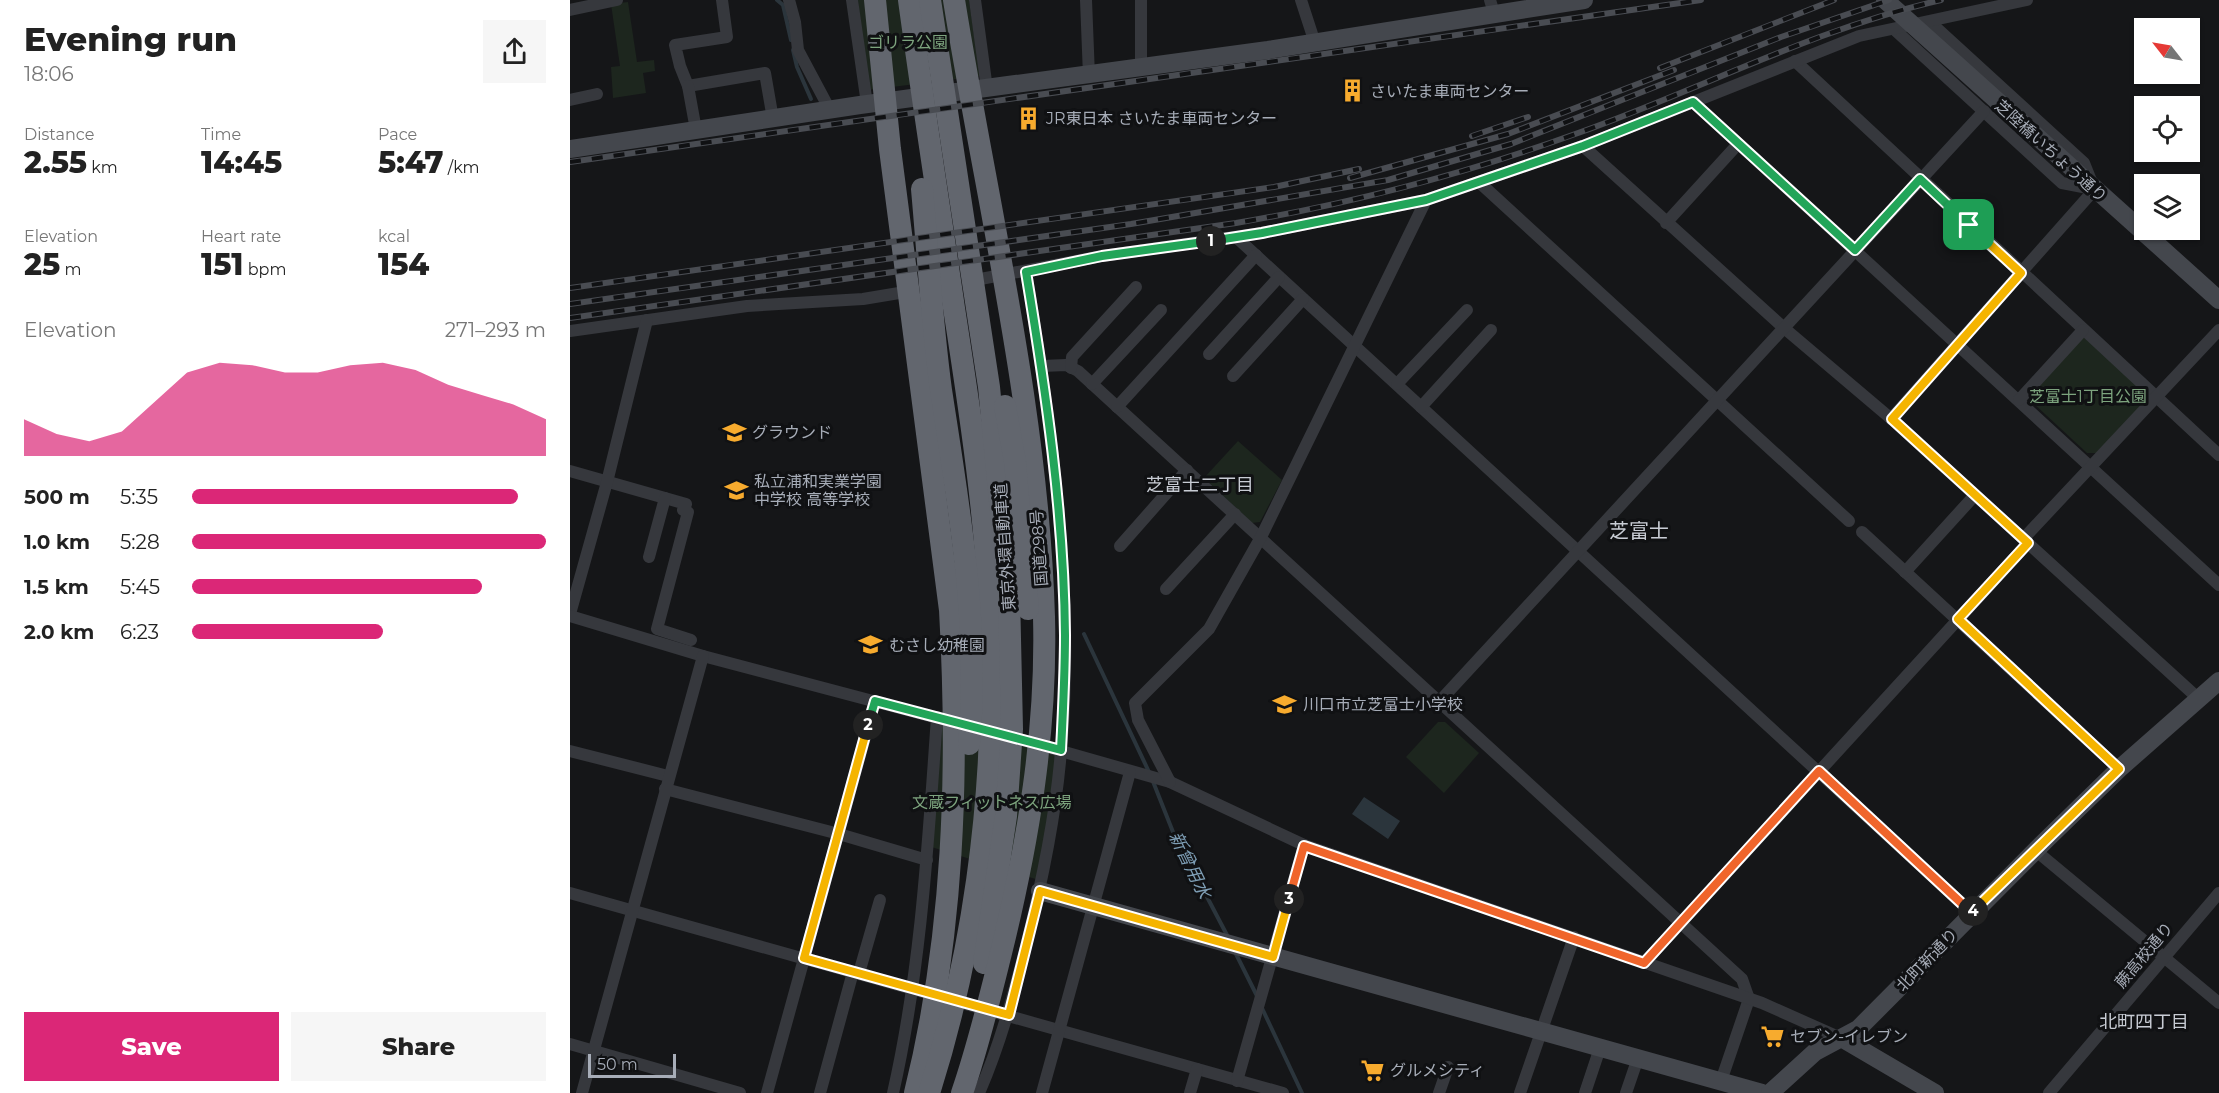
<!DOCTYPE html>
<meta charset="utf-8">
<style>
:root{--surface:#fff;--page:#f6f6f6;--text:#222;--muted:#767676;--accent:#db2777}
body{margin:0;font-family:Montserrat,"Noto Sans JP",sans-serif;background:var(--page);color:var(--text);height:100vh;display:flex;flex-direction:column;font-size:22px;white-space:nowrap}
*{box-sizing:border-box;margin:0}
p{font-size:20px;color:var(--muted)}
.icon{flex:none;width:33px;height:33px;fill:none;stroke:currentColor;stroke-width:2;stroke-linecap:round;stroke-linejoin:round}
.map{position:relative;flex:1;overflow:hidden}
.details{display:flex;flex-direction:column;background:var(--surface);width:570px}
.details>*{flex:none}
.needle{width:39px;rotate:301deg}
.fabs{position:absolute;left:1564px;top:18px;display:grid;gap:12px}
.fabs a{display:grid;place-items:center;width:66px;height:66px;border-radius:0px;background:var(--surface);box-shadow:0 2px 4px #0004;font-size:30px}
.scale{position:absolute;left:18px;bottom:15px;width:88px;box-sizing:border-box;padding-left:6px;border:3px solid #a7adb8;border-top:0;font-size:16px;line-height:21px;white-space:nowrap;color:#a7adb8;-webkit-text-stroke:4px #101113;paint-order:stroke}
.pin{position:absolute;display:grid;place-items:center;width:51px;height:51px;color:#fff;margin:-26px;border-radius:12px;box-shadow:0 3px 9px #0006}
.km{position:absolute;width:30px;height:30px;margin:-15px;border-radius:50%;background:#222;color:#fff;font-size:16px;line-height:30px;text-align:center}
.round{display:grid;place-items:center;flex:none;width:63px;height:63px;border-radius:0px;background:var(--page)}
.head{display:flex;align-items:center;justify-content:space-between;height:102px;padding:0 24px}
h1{font-size:33px;font-weight:800;line-height:45px}
.figures{display:grid;grid-template-columns:repeat(3,1fr);gap:9px;height:102px;padding:6px 24px}
.figures div{display:grid;align-content:center}
.figures b{font-size:30px;font-weight:800}
.figures small{font-size:16px;font-weight:400}
.figures p{font-size:16px}
.chart{height:168px;padding:12px 24px}
.chart p{display:flex;justify-content:space-between}
.chart svg{width:100%;height:108px;margin-top:6px;fill:var(--accent);opacity:.7}
.primary-button{display:flex;gap:12px;margin-top:auto;padding:12px 24px}
.primary-button a{flex:1;height:69px;border-radius:0px;background:var(--accent);color:#fff;font-size:24px;font-weight:800;line-height:69px;text-align:center}
.primary-button a+a{background:var(--page);color:var(--text)}
ul{padding:0 24px;list-style:none;font-size:20px}
li{display:grid;grid-template-columns:96px 72px 1fr;align-items:center;height:45px}
li i{height:15px;border-radius:8px;background:var(--accent)}
main{display:flex;flex:1;min-height:0}
.map>svg:first-child{display:block}
.green{fill:#1d261e}
.water{fill:#2b353c}
.lines{fill:none;stroke-linecap:round;stroke-linejoin:round}
.stream{stroke:#2b353c;stroke-width:4}
.street{stroke:#36383d;stroke-width:12}
.secondary{stroke:#44474d;stroke-width:18}
.highway{stroke:#62666e;stroke-width:22}
.rail-casing{stroke:#494c52;stroke-width:6}
.rail{stroke:#101113;stroke-width:4;stroke-dasharray:11;stroke-linecap:butt}
.split-1-casing{stroke:#fff;stroke-width:12}
.split-2-casing{stroke:#fff;stroke-width:12}
.split-3-casing{stroke:#fff;stroke-width:12}
.split-4-casing{stroke:#fff;stroke-width:12}
.split-5-casing{stroke:#fff;stroke-width:12}
.split-1{stroke:#22a559;stroke-width:8}
.split-2{stroke:#22a559;stroke-width:8}
.split-3{stroke:#f5b400;stroke-width:8}
.split-4{stroke:#f0652b;stroke-width:8}
.split-5{stroke:#f5b400;stroke-width:8}
.labels{text-anchor:middle;dominant-baseline:central;stroke-width:6;stroke-linejoin:round;paint-order:stroke}
.park-label{font-size:16px;fill:#7da47e;stroke:#101113}
.poi-label{font-size:16px;fill:#a7adb8;stroke:#101113;text-anchor:start}
.street-label{font-size:16px;fill:#a7adb8;stroke:#101113}
.neighbourhood-label{font-size:18px;fill:#c8ccd4;stroke:#101113}
.water-label{font-size:18px;font-style:italic;fill:#7d9db4;stroke:#101113}
.quarter-label{font-size:20px;fill:#c8ccd4;stroke:#101113}
</style>
<main>
<section class="details">
<div class="head"><div><h1>Evening run</h1><p>18:06</p></div><a class="round"><svg class="icon" aria-label="share" viewBox="0 0 24 24"><path d="M12 15V3M7 8l5-5 5 5M5 13v7h14v-7"/></svg></a></div>
<div class="figures">
<div><p>Distance</p><b>2.55<small> km</small></b></div>
<div><p>Time</p><b>14:45</b></div>
<div><p>Pace</p><b>5:47<small> /km</small></b></div>
</div>
<div class="figures">
<div><p>Elevation</p><b>25<small> m</small></b></div>
<div><p>Heart rate</p><b>151<small> bpm</small></b></div>
<div><p>kcal</p><b>154</b></div>
</div>
<div class="chart"><p><span>Elevation</span>271–293 m</p>
<svg viewBox="0 0 160 44" preserveAspectRatio="none"><path d="M0 44V29L10 35L20 38L30 34L40 22L50 10L60 6L70 7L80 10L90 10L100 7L110 6L120 9L130 15L140 19L150 23L160 29V44z"/></svg>
</div>
<ul>
<li><b>500 m</b>5:35<i style="width:92%"></i></li>
<li><b>1.0 km</b>5:28<i style="width:100%"></i></li>
<li><b>1.5 km</b>5:45<i style="width:82%"></i></li>
<li><b>2.0 km</b>6:23<i style="width:54%"></i></li>
</ul>
<div class="primary-button"><a>Save</a><a>Share</a></div>
</section>
<div class="map">
<svg width="1649" height="1093" viewBox="0 0 1649 1093">
<rect width="100%" height="100%" fill="#151618"/>
<!-- green -->
<g class="green">
<path d="M288,0H399L410,76L298,90Z"/>
<path d="M58,2L67,62L84,60L85,71L73,73L76,93L43,98L41,67L50,66L41,4Z"/>
<path d="M1509,338H1515L1574,392V402L1528,453H1517L1461,401L1462,390Z"/>
<path d="M668,441L712,480L690,522L682,523L634,478Z"/>
<path d="M367,717L491,750L472,881L358,846Z"/>
<path d="M868,722H875L909,753L874,793L836,757Z"/>
</g>
<!-- water -->
<path class="water" d="M794,797L830,821L818,839L782,814Z"/>
<g class="lines">
<!-- stream -->
<g class="stream">
<path d="M207,0L213,5L221,40"/>
<path d="M223,50L227,67L241,99"/>
<path d="M514,634L579,772"/>
<path d="M582,779L603,832L658,937"/>
<path d="M665,952L687,996"/>
<path d="M691,1006L732,1093"/>
</g>
<!-- street -->
<g class="street">
<path d="M152,0L157,37L105,45L110,66L118,86L195,73L203,119"/>
<path d="M219,0L225,22L228,50L260,110"/>
<path d="M282,0L297,104"/>
<path d="M405,0L417,89"/>
<path d="M516,0L519,76"/>
<path d="M731,0L745,43"/>
<path d="M920,0L924,13"/>
<path d="M0,10L47,0"/>
<path d="M1361,23L1514,163L1522,183"/>
<path d="M1325,30L1492,183L1523,189"/>
<path d="M1225,61L1649,455"/>
<path d="M571,68V0"/>
<path d="M118,86L126,130"/>
<path d="M0,100L27,94"/>
<path d="M1123,102L1649,585"/>
<path d="M1013,146L1214,328L1325,422L1630,700"/>
<path d="M910,183L1279,521"/>
<path d="M1096,223L1168,144"/>
<path d="M666,237L1402,913"/>
<path d="M400,281L532,256L692,233L856,200L1013,146L1289,36L1457,0"/>
<path d="M0,331L177,306L293,299L341,291"/>
<path d="M639,354L709,277"/>
<path d="M472,366L496,365L508,371L1172,979L1179,999L1151,1081"/>
<path d="M501,368L502,357L566,287"/>
<path d="M663,376L733,299"/>
<path d="M522,384L591,310"/>
<path d="M827,384L897,310"/>
<path d="M1449,400L1513,330"/>
<path d="M547,407L686,255"/>
<path d="M851,407L921,330"/>
<path d="M1321,419L1525,189"/>
<path d="M0,471L116,504L113,510L118,512L87,629L121,640"/>
<path d="M1292,532L1549,769"/>
<path d="M1454,538L1649,330"/>
<path d="M550,546L617,470"/>
<path d="M79,557L95,498"/>
<path d="M1335,572L1405,495"/>
<path d="M596,589L665,514"/>
<path d="M0,614L37,482L77,320"/>
<path d="M0,616L133,656L386,723"/>
<path d="M868,703L1414,111"/>
<path d="M438,736L600,782L734,845L1192,1003L1273,1039"/>
<path d="M0,751L98,776"/>
<path d="M600,782L568,720L565,703L639,629L691,537L856,200"/>
<path d="M95,789L269,834L357,860"/>
<path d="M1465,850L1649,1003"/>
<path d="M0,893L713,1093"/>
<path d="M1074,963L1458,543"/>
<path d="M289,973L310,900"/>
<path d="M0,1044L170,1093"/>
<path d="M667,1081L734,845"/>
<path d="M12,1093L133,656"/>
<path d="M197,1093L305,701"/>
<path d="M250,1093L283,972"/>
<path d="M323,1093C351,970 358,843 367,717"/>
<path d="M409,1093C430,1045 443,996 456,946C472,882 486,817 491,750C505,591 482,429 456,272"/>
<path d="M472,1093L560,772"/>
<path d="M620,1093L627,1069"/>
<path d="M869,1093L878,1067"/>
<path d="M950,1093L1004,937"/>
<path d="M1015,1093L1030,1048"/>
<path d="M1056,1093L1068,1058"/>
<path d="M1479,1093L1649,893"/>
</g>
<!-- secondary -->
<g class="secondary">
<path d="M1315,0L1649,300"/>
<path d="M0,149L290,105L698,50L1014,0"/>
<path d="M470,891L1192,1093"/>
<path d="M1273,1039L1365,1093"/>
<path d="M1200,1093L1245,1052L1288,1029L1476,840L1549,769L1649,681"/>
</g>
<!-- highway -->
<g class="highway">
<path d="M305,0L320,149L380,610C389,771 384,936 345,1093"/>
<path d="M339,0C353,103 369,205 384,308C402,424 420,542 421,661C423,805 403,955 359,1093"/>
<path d="M360,0L419,387L439,594L442,729L436,816L414,963"/>
<path d="M384,0C417,205 468,409 474,617C477,732 458,843 431,953C419,1001 408,1047 392,1093"/>
<path d="M352,189C358,256 362,324 371,390C389,508 410,625 399,744"/>
<path d="M435,406L445,462L458,609"/>
</g>
<defs>
<g id="rail">
<path d="M1090,68L1264,0"/>
<path d="M902,136L958,117"/>
<path d="M0,162L1131,0"/>
<path d="M780,178L938,134L1104,70"/>
<path d="M0,288L704,187L789,169"/>
<path d="M0,304L561,224L818,180L941,144L1211,37L1319,0"/>
<path d="M0,318L666,223C784,203 895,174 1008,133C1129,90 1244,29 1371,0"/>
</g>
</defs>
<!-- rail casing -->
<use href="#rail" class="rail-casing"/>
<!-- rail -->
<use href="#rail" class="rail"/>
</g>
<g class="lines">
<defs>
<path id="split-1" d="M641,241L692,233L856,200L1013,146L1123,102L1285,250L1350,179L1399,225"/>
<path id="split-2" d="M298,725L305,701L491,750C493,712 495,673 495,635C494,514 476,392 456,272L532,256L641,241"/>
<path id="split-3" d="M298,725L234,958L439,1015L470,891L703,957L719,899"/>
<path id="split-4" d="M719,899L734,846L1074,963L1249,771L1402,913L1403,911"/>
<path id="split-5" d="M1399,225L1451,273L1322,419L1458,543L1388,619L1549,769L1403,911"/>
</defs>
<!-- split-1 casing -->
<use href="#split-1" class="split-1-casing"/>
<!-- split-2 casing -->
<use href="#split-2" class="split-2-casing"/>
<!-- split-3 casing -->
<use href="#split-3" class="split-3-casing"/>
<!-- split-4 casing -->
<use href="#split-4" class="split-4-casing"/>
<!-- split-5 casing -->
<use href="#split-5" class="split-5-casing"/>
<!-- split-1 -->
<use href="#split-1" class="split-1"/>
<!-- split-2 -->
<use href="#split-2" class="split-2"/>
<!-- split-3 -->
<use href="#split-3" class="split-3"/>
<!-- split-4 -->
<use href="#split-4" class="split-4"/>
<!-- split-5 -->
<use href="#split-5" class="split-5"/>
</g>
<!-- icons -->
<defs>
<symbol id="building-bare" viewBox="-9 -9 18 18"><path d="M-4-6H4V6H1V3H-1V6H-4ZM-2.5-4.3h1.7v1.8h-1.7ZM.8-4.3h1.7v1.8H.8ZM-2.5-1h1.7V.8h-1.7ZM.8-1h1.7V.8H.8Z" fill="#f7ab2e" stroke="#101113" stroke-width="2.5" paint-order="stroke"/></symbol>
<symbol id="school-bare" viewBox="-9 -9 18 18"><path d="M0-5L7-2L0 1L-7-2ZM-4 1L0 2.5L4 1V4Q0 6-4 4Z" fill="#f7ab2e" stroke="#101113" stroke-width="2.5" paint-order="stroke"/></symbol>
<symbol id="supermarket-bare" viewBox="-9 -9 18 18"><path d="M-6-5.5h2.5l.6 2H6L4.5 2H-2.5L-4.4-4H-6ZM-1.5 3.2a1.3 1.3 0 1 0 .1 0ZM3 3.2a1.3 1.3 0 1 0 .1 0Z" fill="#f7ab2e" stroke="#101113" stroke-width="2.5" paint-order="stroke"/></symbol>
</defs>
<g fill-rule="evenodd">
<use href="#building-bare" x="766" y="74" width="33" height="33"/>
<use href="#building-bare" x="442" y="102" width="33" height="33"/>
<use href="#school-bare" x="148" y="416" width="33" height="33"/>
<use href="#school-bare" x="150" y="474" width="33" height="33"/>
<use href="#school-bare" x="284" y="628" width="33" height="33"/>
<use href="#school-bare" x="698" y="688" width="33" height="33"/>
<use href="#supermarket-bare" x="1186" y="1020" width="33" height="33"/>
<use href="#supermarket-bare" x="786" y="1054" width="33" height="33"/>
</g>
<g class="labels">
<!-- park labels -->
<g class="park-label">
<text x="338" y="42">ゴリラ公園</text>
<text x="1518" y="396">芝富士1丁目公園</text>
<text x="422" y="802">文蔵フィットネス広場</text>
</g>
<!-- poi labels -->
<g class="poi-label">
<text x="800" y="91">さいたま車両センター</text>
<text x="476" y="118">JR東日本 さいたま車両センター</text>
<text x="182" y="432">グラウンド</text>
<text x="184" y="481">私立浦和実業学園<tspan x="184" dy="18">中学校 高等学校</tspan></text>
<text x="319" y="645">むさし幼稚園</text>
<text x="733" y="704">川口市立芝富士小学校</text>
<text x="1220" y="1036">セブン-イレブン</text>
<text x="820" y="1070">グルメシティ</text>
</g>
<!-- street labels -->
<g class="street-label">
<text transform="translate(1481 151) rotate(42)">芝陸橋いちょう通り</text>
<text transform="translate(435 547) rotate(-94)">東京外環自動車道</text>
<text transform="translate(469 548) rotate(-94)">国道298号</text>
<text transform="translate(1574 955) rotate(-50)">蕨高校通り</text>
<text transform="translate(1357 960) rotate(-46)">北町新通り</text>
</g>
<!-- neighbourhood labels -->
<g class="neighbourhood-label">
<text x="630" y="485">芝富士二丁目</text>
<text x="1574" y="1022">北町四丁目</text>
</g>
<!-- water labels -->
<g class="water-label">
<text transform="translate(620 865) rotate(64)">新曾用水</text>
</g>
<!-- quarter labels -->
<g class="quarter-label">
<text x="1069" y="531">芝富士</text>
</g>
</g>
</svg>
<div class="fabs">
<a><svg class="needle" viewBox="-14 -14 28 28"><path d="M0-13l5 13h-10z" fill="#e53935"/><path d="M0 13l5-13h-10z" fill="#767676"/></svg></a>
<a><svg class="icon" aria-label="locate" viewBox="0 0 24 24"><circle cx="12" cy="12" r="6"/><path d="M12 2v4M12 18v4M2 12h4M18 12h4"/></svg></a>
<a><svg class="icon" aria-label="layers" viewBox="0 0 24 24"><path d="M12 4l9 5-9 5-9-5zM3 14l9 5 9-5"/></svg></a>
</div>
<div class="scale">50 m</div>
<div class="pin" style="left:1399px;top:225px;background:#1e9e55"><svg class="icon" aria-label="arrive" viewBox="0 0 24 24"><path d="M6 21V4h12l-3 4 3 4H6"/></svg></div>
<b class="km" style="left:641px;top:241px">1</b>
<b class="km" style="left:298px;top:725px">2</b>
<b class="km" style="left:719px;top:899px">3</b>
<b class="km" style="left:1403px;top:911px">4</b>
</div>
</main>
